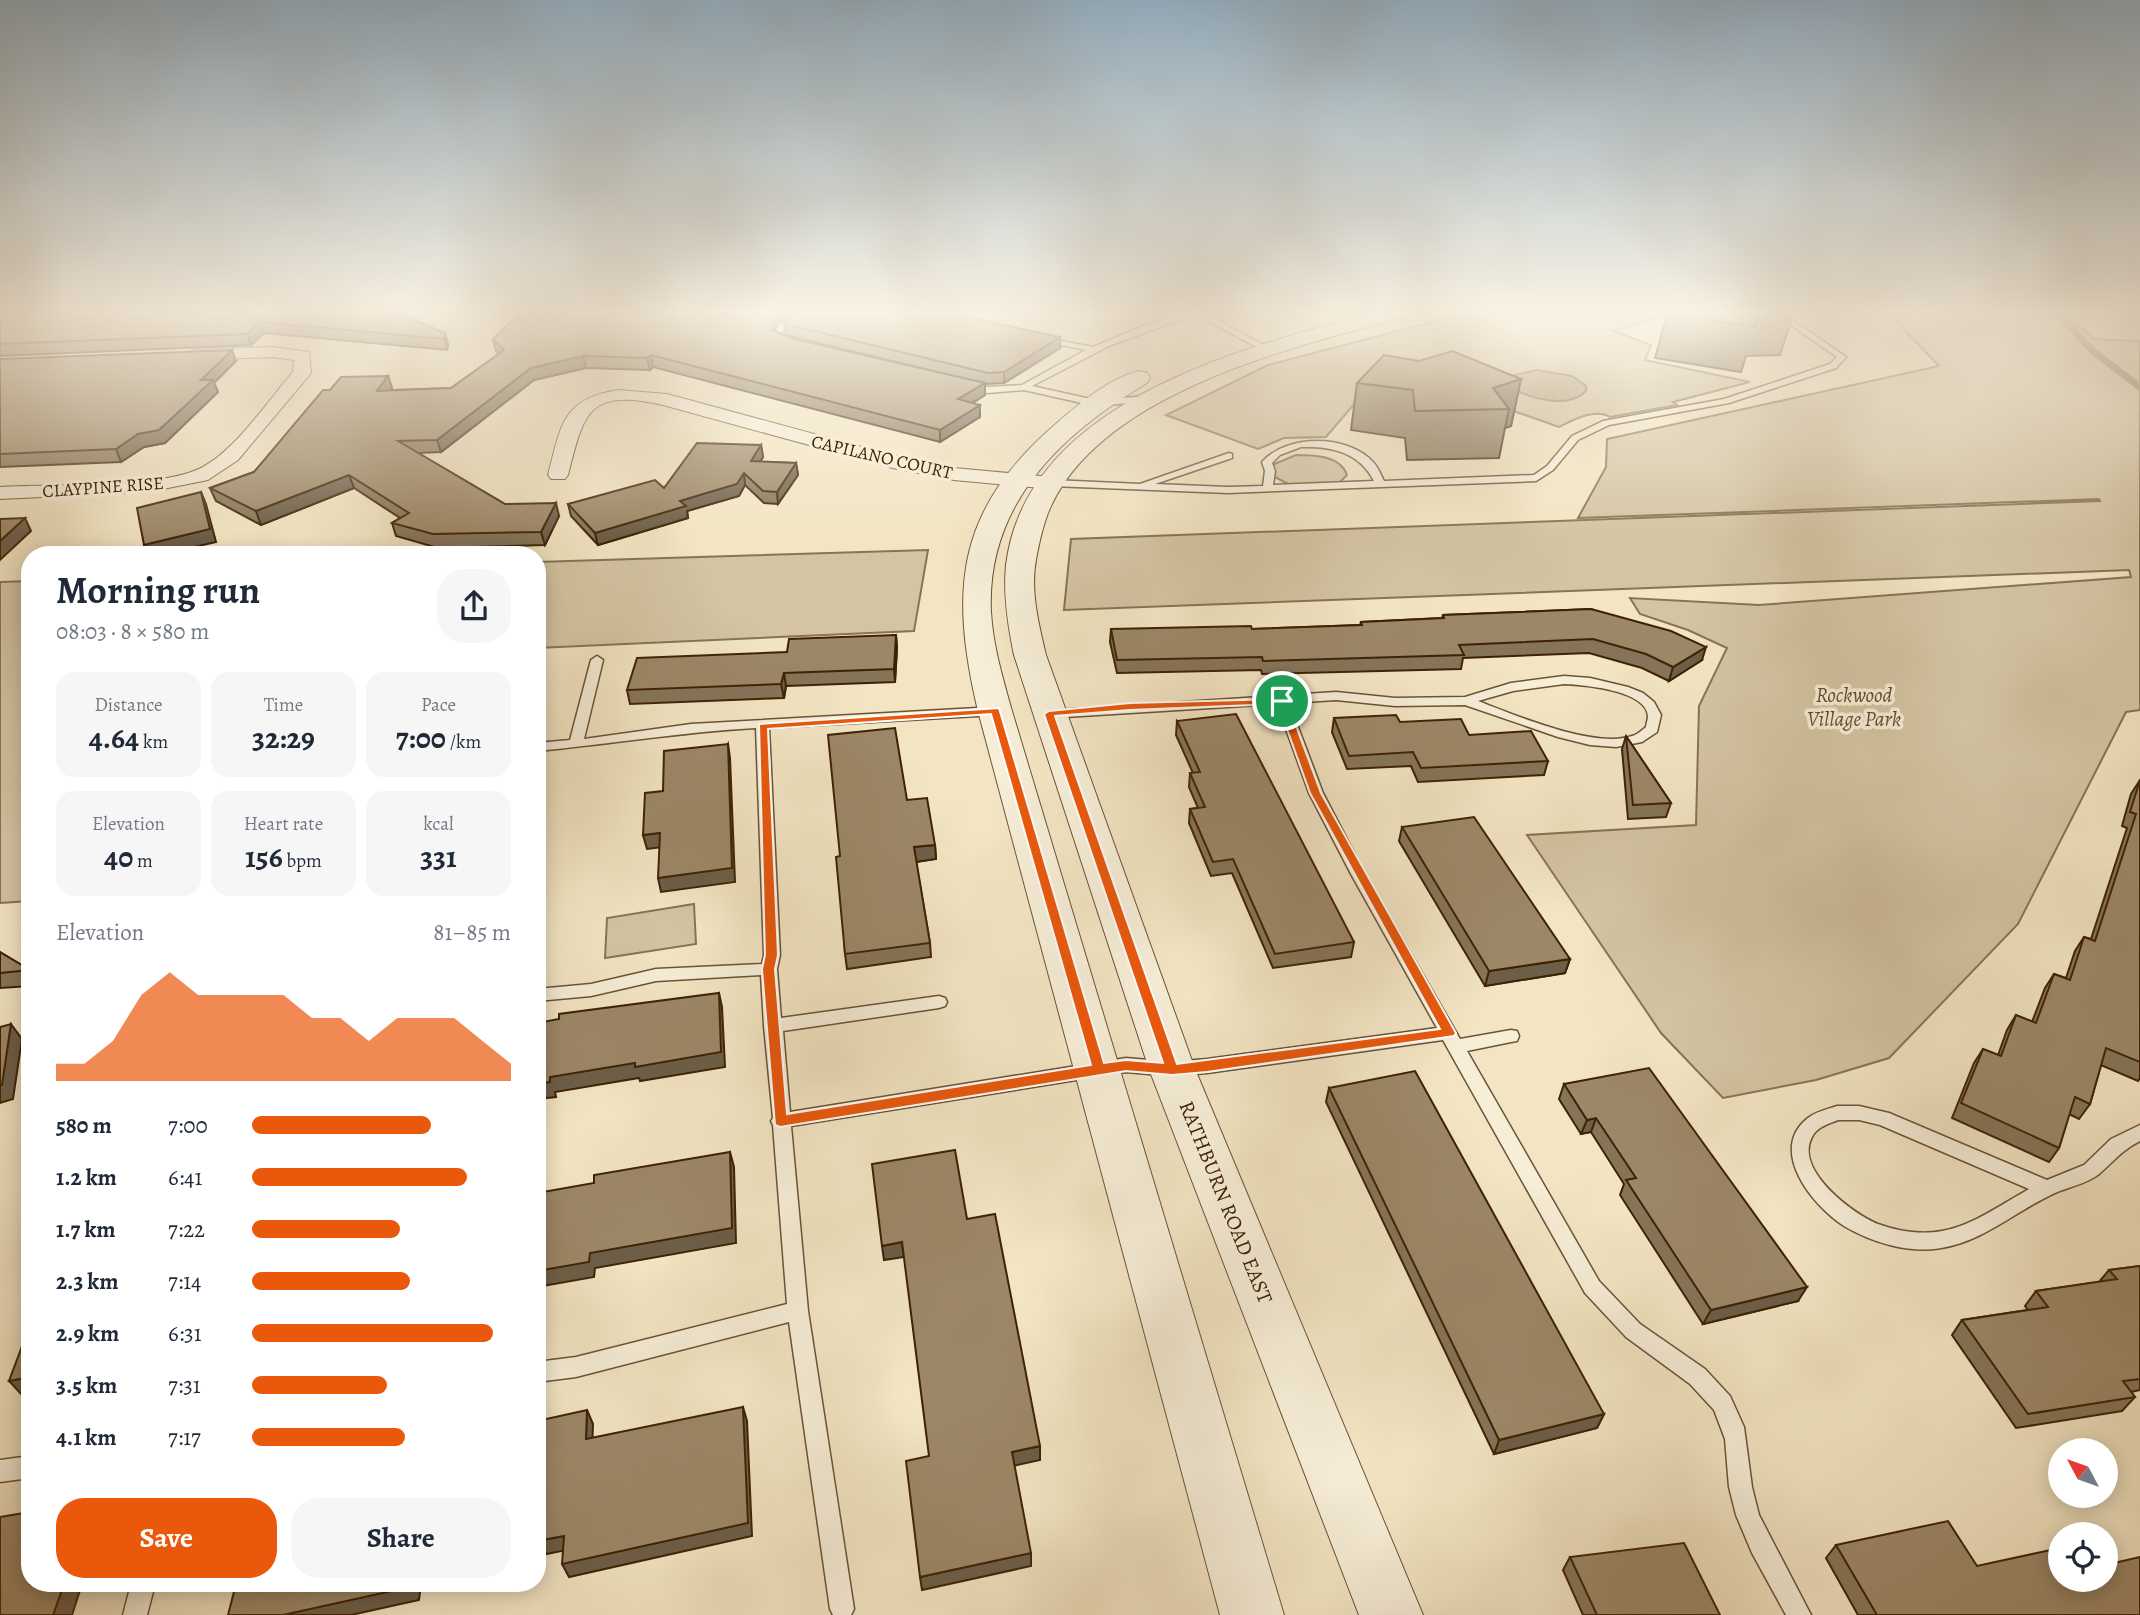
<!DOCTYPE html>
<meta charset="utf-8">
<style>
:root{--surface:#fff;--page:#f6f6f7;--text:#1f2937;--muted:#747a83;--accent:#ea580c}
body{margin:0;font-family:Alegreya,serif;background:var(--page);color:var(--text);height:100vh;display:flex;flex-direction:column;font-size:26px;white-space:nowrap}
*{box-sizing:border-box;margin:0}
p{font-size:23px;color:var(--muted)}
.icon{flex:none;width:38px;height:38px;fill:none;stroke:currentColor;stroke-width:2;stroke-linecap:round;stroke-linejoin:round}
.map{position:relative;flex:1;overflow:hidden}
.side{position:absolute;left:21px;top:546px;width:525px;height:1046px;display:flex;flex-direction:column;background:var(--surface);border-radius:28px;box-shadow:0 4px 18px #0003}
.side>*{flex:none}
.needle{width:46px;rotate:311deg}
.tools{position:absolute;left:2048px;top:1438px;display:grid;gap:14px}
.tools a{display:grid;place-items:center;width:70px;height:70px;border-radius:50%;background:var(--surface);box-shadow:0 4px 18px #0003;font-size:35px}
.pin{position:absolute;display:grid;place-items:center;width:60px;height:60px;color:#fff;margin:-30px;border:4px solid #fff;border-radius:50%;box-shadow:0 2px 7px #0007}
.round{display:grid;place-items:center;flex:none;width:74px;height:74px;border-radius:28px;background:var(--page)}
.headline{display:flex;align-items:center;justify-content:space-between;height:119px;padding:0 35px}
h1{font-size:38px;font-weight:700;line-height:52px}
.figures{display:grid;grid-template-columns:repeat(3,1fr);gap:10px;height:119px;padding:7px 35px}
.figures div{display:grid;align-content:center;border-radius:18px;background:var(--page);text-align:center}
.figures b{font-size:30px;font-weight:700}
.figures small{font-size:19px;font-weight:400}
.figures p{font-size:19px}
.chart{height:196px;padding:14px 35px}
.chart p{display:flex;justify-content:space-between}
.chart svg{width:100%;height:126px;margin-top:7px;fill:var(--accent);opacity:.7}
.cta{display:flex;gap:14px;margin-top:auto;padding:14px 35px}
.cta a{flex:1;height:80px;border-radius:28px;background:var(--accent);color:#fff;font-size:28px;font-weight:700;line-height:80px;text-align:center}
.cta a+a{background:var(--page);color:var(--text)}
ul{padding:0 35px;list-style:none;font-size:23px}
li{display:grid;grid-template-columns:112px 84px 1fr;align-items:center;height:52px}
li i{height:18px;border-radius:9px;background:var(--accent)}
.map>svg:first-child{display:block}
.green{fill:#d4c4a3;stroke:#897354;stroke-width:2}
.water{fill:#b5a382;stroke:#856f50;stroke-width:2}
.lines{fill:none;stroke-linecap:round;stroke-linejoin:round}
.stream{stroke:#856f50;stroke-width:7}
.service-casing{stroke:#6b5334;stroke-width:3}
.minor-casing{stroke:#6b5334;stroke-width:2}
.tertiary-casing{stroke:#6b5334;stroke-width:2}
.service{fill:#f7eed8;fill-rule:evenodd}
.minor{fill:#f7eed8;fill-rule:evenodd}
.tertiary{fill:#f7eed8;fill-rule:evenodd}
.wall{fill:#867459;stroke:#3e2204;stroke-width:2;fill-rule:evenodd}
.shaded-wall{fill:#6d5e48;stroke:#3e2204;stroke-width:2}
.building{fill:#9c8767;stroke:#3e2204;stroke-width:2}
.route{fill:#ea580c;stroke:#fff;stroke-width:2;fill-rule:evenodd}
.labels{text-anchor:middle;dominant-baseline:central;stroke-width:7;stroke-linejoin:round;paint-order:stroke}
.far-street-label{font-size:18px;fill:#3e2204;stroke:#f7eed8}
.park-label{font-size:21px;font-style:italic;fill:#644a2c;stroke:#f7eed8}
.street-label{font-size:21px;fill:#3e2204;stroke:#f7eed8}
</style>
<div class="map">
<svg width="2140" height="1615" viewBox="0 0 2140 1615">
<rect width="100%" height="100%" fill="#f3e5c3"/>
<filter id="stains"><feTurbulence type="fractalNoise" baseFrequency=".00286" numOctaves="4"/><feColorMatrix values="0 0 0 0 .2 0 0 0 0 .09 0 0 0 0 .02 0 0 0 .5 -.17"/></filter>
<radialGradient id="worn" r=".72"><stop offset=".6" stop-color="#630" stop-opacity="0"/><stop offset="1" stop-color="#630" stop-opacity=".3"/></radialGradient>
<!-- green -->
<g class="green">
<path d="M1470,312H1679L1614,331L1651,345L1645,360L1750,382L1673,402L1677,405L1610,417C1595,408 1573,420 1559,427L1446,387L1361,396L1326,437L1284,438L1258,449L1166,415L1268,365Z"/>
<path d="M1887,312H2063L2094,339L2140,341V710L2126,712L2018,924L1889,1058L1816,1080L1723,1098L1661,1033L1527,835L1696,825L1699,706L1727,648L1688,630L1640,614L1630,598L1759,605L2131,577L2129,570L1064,610L1071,539L2100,501L2099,499L1578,518L1606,467L1607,439L1939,366Z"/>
<path d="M1296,455C1313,455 1340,455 1347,475L1338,484L1290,485L1273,476L1272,465Z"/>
<path d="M928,550L914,631L537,648V562Z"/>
<path d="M30,581V901L0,903V582Z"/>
<path d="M694,904L696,944L605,958L607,918Z"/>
</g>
<!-- water -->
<path class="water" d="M1537,370L1572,376L1586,386V391C1570,409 1532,399 1513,389L1510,376Z"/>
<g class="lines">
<!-- stream -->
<path class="stream" d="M2056,312L2094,352L2140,387"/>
<defs>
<g id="service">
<path d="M806,312H815L782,331V337L791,341V345H785L775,340V328Z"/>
<path d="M1187,312H1202L1269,348L1262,350L1195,314L1109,346L1032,386L1095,400L1148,396L1151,397V401L1095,406L1024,390L988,393L964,385L968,382L988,387L1022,385L1086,350L1041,341V337L1093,347L1146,325Z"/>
<path d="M1772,312H1781L1846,357L1836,368L1729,403L1609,425L1578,440L1553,470L1536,481L1228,493L1052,486L1047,483L1052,480L1140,484L1229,453L1232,454V458L1155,484L1228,487L1263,486L1265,471L1262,462C1287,434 1347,434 1373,462C1378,467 1381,475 1384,481L1534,475L1547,466L1572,436L1603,421L1724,399L1830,364L1837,357ZM1301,447C1332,446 1359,452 1374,481L1273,485L1275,471L1272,463L1280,455Z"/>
<path d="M597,656L603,660L584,739L691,724L995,707L1001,711L995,715L769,728L780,955L777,969L781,1018L939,996L945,998L947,1002L945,1006L939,1008L783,1031L790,1112L1126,1058L1172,1062L1207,1059L1437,1028L1351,874L1309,793L1277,704L1049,718L1043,714L1044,711L1336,692L1395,698L1465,697L1511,683L1564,676L1590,678L1628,687L1643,693L1654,702L1661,715L1657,732L1642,742L1616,747L1590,745L1558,737L1465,705L1395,706L1336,700L1289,703L1323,793L1365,874L1460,1039L1511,1030L1517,1031L1519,1036L1517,1041L1511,1042L1467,1051L1599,1281L1640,1324L1705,1369L1730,1396L1744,1427L1752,1487L1759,1515L1811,1615H1786L1752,1553L1736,1515L1729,1487L1725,1439L1714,1410L1690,1384L1626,1337L1585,1293L1443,1040L1207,1073L1172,1076L1126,1072L791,1126L808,1311L854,1609L851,1615H833L830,1609L789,1322L576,1377L537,1382V1362L576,1357L787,1304L773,1125L771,1121L773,1118L764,1026L761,975L656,981L591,996L537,1001V989L591,984L656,969L762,964L764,955L756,728C682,732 610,744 537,751V743L570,740L591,660ZM1564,684C1584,685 1646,690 1648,716C1648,720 1646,724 1646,727C1642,730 1637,735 1632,736C1594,749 1515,715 1478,701L1513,691Z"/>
<path d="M1837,1106H1859L1889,1113L2047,1180L2084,1165L2111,1139L2140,1125V1141C2122,1150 2114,1161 2099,1174C2088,1183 2069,1187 2055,1193C2017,1210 1983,1242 1941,1248C1909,1254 1871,1242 1844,1226C1813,1206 1767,1150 1808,1118C1815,1112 1828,1109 1837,1106ZM1838,1120H1859L1880,1125L2029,1189C2002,1204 1972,1226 1942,1231C1921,1235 1897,1231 1878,1224C1853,1214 1794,1170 1812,1137C1817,1127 1828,1124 1838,1120Z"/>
<path d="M30,1456V1478L0,1482V1460Z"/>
<path d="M131,1584H155L147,1615H123Z"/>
</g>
<g id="minor">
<path d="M272,347L309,352L311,373L238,460L208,480L148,492L0,499V487C51,484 150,488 194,471C231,457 267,402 293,372L294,360L272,357L193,360L184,355L193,350Z"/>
<path d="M618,390L667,394L895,456L954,468L1052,477L1063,483L1052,489L954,480L893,468L663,405C588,388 584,412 568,475L565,479H551L548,475C561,427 561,399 618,390Z"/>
</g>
<g id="tertiary">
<path d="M1379,312H1412L1409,316C1297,346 1107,390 1052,504C1044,520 1039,543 1036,560C1030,591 1039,625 1046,655L1195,1069L1423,1615H1359L1149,1069L1014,655C1008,626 1003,595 1006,565C1026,401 1246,346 1379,312Z"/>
<path d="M1139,371L1147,373L1150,378L1147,383C1061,434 986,504 991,612C993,646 1003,679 1012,711L1284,1615H1220L978,711C949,588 956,509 1058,422C1080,403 1110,378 1139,371Z"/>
</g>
</defs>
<!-- service casing -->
<use href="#service" class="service-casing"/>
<!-- minor casing -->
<use href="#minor" class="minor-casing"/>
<!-- tertiary casing -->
<use href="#tertiary" class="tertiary-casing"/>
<!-- service -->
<use href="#service" class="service"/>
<!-- minor -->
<use href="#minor" class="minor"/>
<!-- tertiary -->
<use href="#tertiary" class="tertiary"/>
</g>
<!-- wall -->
<g class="wall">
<path d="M0,312H395L445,333L448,345L447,350L264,333L251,345L0,356Z"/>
<path d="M521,312H942L1060,348L1004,383L985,384V395L973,403L980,417L940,442L653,367L650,370L586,368L534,380L441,452L418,453L505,504L559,516L545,545L438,548L396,536L392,523L400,518L354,488L261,525L216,501L210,488L254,472L330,390L388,376L392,388L390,390L451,388L499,354L496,351L493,339ZM786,319L785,324L786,335L949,375L794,339L775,332L777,323Z"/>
<path d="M1670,312H1794L1780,355L1746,356L1741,372L1655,358L1667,314Z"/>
<path d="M0,359L236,361L214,383L218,392L165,443L144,447L121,462L0,467Z"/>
<path d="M1521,379L1511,426L1505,428L1499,458L1407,460L1405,438L1351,430L1357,383Z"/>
<path d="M761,445L763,457L760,462L796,463L798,475L778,504L764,503L745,485L739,496L687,511L688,518L598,545L571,516L568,504L664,488Z"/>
<path d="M1591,609L1702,660L1669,681L1642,668L1589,653L1463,658L1461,669L1262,674L1261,670L1117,673L1110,642L1111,629H1252L1360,625L1361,622L1442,618L1443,615Z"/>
<path d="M896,635L897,648L895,682L786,686L784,698L630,704L627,690L787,652Z"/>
<path d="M1334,718L1400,722L1469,735L1548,761L1544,775L1418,782L1411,766L1347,769L1332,732Z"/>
<path d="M1177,721L1354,942L1351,957L1273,968L1232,873L1211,876L1189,823L1190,809L1198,808L1189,787L1190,773H1193L1176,735Z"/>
<path d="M1626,736L1671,803L1666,817L1628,819L1622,749Z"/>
<path d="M2140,780V1078L2138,1081L2101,1065L2090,1104L2079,1119L2069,1114L2059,1148L2049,1162L1952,1118L1974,1063L1983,1049L1998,1055L2007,1030L2016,1015L2032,1022L2045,988L2054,974L2066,978L2075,951L2084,937L2091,939L2127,828L2122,826L2131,794Z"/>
<path d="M907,800L935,845L936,859L916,862L930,943L931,957L847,969L845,954L840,856Z"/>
<path d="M1402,827L1570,959L1565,973L1485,986L1399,841Z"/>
<path d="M0,952L30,970V986L0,988Z"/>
<path d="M1564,1084L1798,1301L1703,1324L1620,1195L1624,1184L1591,1132L1581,1134L1559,1099Z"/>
<path d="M1329,1088L1604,1414L1597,1428L1494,1454L1326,1102Z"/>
<path d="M2140,1266V1390L2131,1392L2135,1397L2122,1411L2016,1428L1952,1335L1962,1320L2028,1310L2025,1306L2036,1291L2099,1282L2109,1270Z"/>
<path d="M1836,1545L1977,1566L2060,1580L2140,1615H1858L1826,1558Z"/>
<path d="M1570,1557L1720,1615H1583L1563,1570Z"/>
</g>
<!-- shaded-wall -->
<g class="shaded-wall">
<path d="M776,312H801L777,323L773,341L771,330Z"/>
<path d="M259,322L264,333L251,345L247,334Z"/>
<path d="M445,333L448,345L447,350L444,339Z"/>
<path d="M1060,337V348L1004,383V372Z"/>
<path d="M232,350L236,361L214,383L218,392L165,443L144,447L121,462L116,449L201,380Z"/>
<path d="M651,355L653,367L650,370L647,358Z"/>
<path d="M583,356L586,368L534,380L441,452L437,440L531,368Z"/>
<path d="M388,376L392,388L381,403L377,391Z"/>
<path d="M1521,379L1511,426L1505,428L1509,409L1493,388Z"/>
<path d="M985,383V395L959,411L958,399Z"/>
<path d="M980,405V417L940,442V430Z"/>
<path d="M761,445L763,457L753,473L751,461Z"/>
<path d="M796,463L798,475L778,504L777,492Z"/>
<path d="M744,473L745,485L739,496L687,511L688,518L598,545L595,533L680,501Z"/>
<path d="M349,475L354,488L261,525L256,511Z"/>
<path d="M201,492L206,504L216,542L160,555H149L144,545Z"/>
<path d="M556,503L559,516L545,545L541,532Z"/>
<path d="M25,518L31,531L0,560V541Z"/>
<path d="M896,635L897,648L895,682L894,669Z"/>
<path d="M1706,647L1702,660L1669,681L1673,667Z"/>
<path d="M784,673L786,686L784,698L781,684Z"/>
<path d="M728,744L730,758L735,882L661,892L658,878Z"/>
<path d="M537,757L541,769L537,792Z"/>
<path d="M660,833L663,847L647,849L643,835Z"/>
<path d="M935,845L936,859L915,862L914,847Z"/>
<path d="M1570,959L1565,973L1485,986L1489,971Z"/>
<path d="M719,993L722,1007L725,1067L640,1081L639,1078L555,1092L556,1097L537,1099V1084Z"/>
<path d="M11,1024L22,1039L13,1099L0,1103V1085Z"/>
<path d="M1596,1118L1591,1132L1581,1134L1587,1120Z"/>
<path d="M730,1152L734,1167L736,1243L595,1268L594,1277L537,1287V1271L590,1253Z"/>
<path d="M902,1242L904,1257L884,1260L882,1246Z"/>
<path d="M1807,1287L1798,1301L1703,1324L1711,1310Z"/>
<path d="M30,1377V1394L22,1395L9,1381Z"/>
<path d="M743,1407L747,1421L752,1536L569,1577L562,1564Z"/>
<path d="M587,1410L593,1424L592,1453L586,1439Z"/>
<path d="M1604,1414L1597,1428L1494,1454L1499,1440Z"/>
<path d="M1040,1446V1460L1013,1466L1012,1452Z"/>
<path d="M564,1536L571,1549L537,1556V1541Z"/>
<path d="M1031,1553V1566L922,1590L920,1577Z"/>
<path d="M64,1584H82L72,1615H53Z"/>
<path d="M411,1584H421L419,1600L351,1615H283Z"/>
</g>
<!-- building -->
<g class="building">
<path d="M0,312H395L445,333L444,339L259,322L247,334L0,344Z"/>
<path d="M521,312H777L771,330L794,339L985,383L958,399L980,405L940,430L651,355L647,358L583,356L531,368L437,440L398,441L505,504L556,503L541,532L433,534L392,523L409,513L349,475L256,511L210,488L254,472L323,390H330L341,377L388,376L377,391L451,388L504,350L493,339Z"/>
<path d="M799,312H942L1060,337L1004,372L988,373L785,324L787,318Z"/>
<path d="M1670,312H1762H1759L1755,327L1667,314Z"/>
<path d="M232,350L201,380H213L159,430L138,434L116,449L0,454V359Z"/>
<path d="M1452,351L1521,379L1493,388L1509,409L1415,411L1413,390L1357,383L1384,355L1419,361Z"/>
<path d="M697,443L761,445L751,461L796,463L777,492L763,491L744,473L737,484L680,501L686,506L595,533L568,504L655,480L664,488Z"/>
<path d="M201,492L210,529L144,545L137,508Z"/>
<path d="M25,518L0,541V519Z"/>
<path d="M1591,609L1671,631L1706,647L1673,667L1646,654L1593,639L1459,645L1464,655L1263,661L1262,657L1117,660L1111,629L1251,626L1252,629L1362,625L1361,622L1444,618L1443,615Z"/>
<path d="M896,635L894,669L784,673L781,684L627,690L637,658L787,652L789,639Z"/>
<path d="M1236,714L1354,942L1275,954L1233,859L1213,862L1190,809L1205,807L1190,773L1200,772L1177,721Z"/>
<path d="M1396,715L1400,722L1461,719L1469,735L1531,731L1548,761L1421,768L1413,752L1349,756L1334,718Z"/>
<path d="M895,728L907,800L927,798L935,845L914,847L930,943L845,954L836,857L840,856L828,735Z"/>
<path d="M1626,736L1671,803L1633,805Z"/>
<path d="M728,744L732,868L658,878L660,833L643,835L645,793L663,791L664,751Z"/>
<path d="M2140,780V1062L2106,1048L2090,1104L2075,1097L2059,1148L1961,1103L1983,1049L2001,1056L2016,1015L2036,1023L2054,974L2070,980L2084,937L2095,941L2136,814L2130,812Z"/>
<path d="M1474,817L1570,959L1489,971L1402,827Z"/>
<path d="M0,952L30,970L0,973Z"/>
<path d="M719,993L721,1052L635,1067V1063L550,1077V1082L537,1084V1023L559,1019V1014Z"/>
<path d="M11,1024L2,1085H0V1027Z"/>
<path d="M1649,1068L1807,1287L1711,1310L1626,1180L1636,1178L1596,1118L1587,1120L1564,1084Z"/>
<path d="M1415,1071L1604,1414L1499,1440L1329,1088Z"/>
<path d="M955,1150L967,1219L995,1214L1040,1446L1012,1452L1031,1553L920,1577L906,1461L929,1456L902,1242L882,1246L872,1164Z"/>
<path d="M730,1152L732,1228L590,1253L589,1262L537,1271V1193L594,1183V1175Z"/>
<path d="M2140,1266V1379L2123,1381L2135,1397L2028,1414L1962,1320L2048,1307L2036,1291L2117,1279L2109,1270Z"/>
<path d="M30,1325V1377L9,1381Z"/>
<path d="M743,1407L748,1523L562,1564L564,1536L537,1541V1421L587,1410L586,1439Z"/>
<path d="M30,1512V1584H64L53,1615H0V1517Z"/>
<path d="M1948,1521L1977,1566L2060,1548V1580H2105V1565L2140,1557V1615H1877L1836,1545Z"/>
<path d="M1684,1543L1720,1615H1597L1570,1557Z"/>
<path d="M236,1584H411L410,1587L283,1615H228Z"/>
</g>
<!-- sky -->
<linearGradient id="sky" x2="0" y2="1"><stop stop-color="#93adbf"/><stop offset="0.58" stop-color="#faf3e4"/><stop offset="1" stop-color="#faf3e4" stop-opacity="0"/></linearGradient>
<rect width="2140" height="538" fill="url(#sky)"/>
<!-- route -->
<path class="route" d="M1286,699L1321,793L1456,1033L1454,1036L1207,1072L1172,1075L1126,1071L780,1127L775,1125L762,969L765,955L759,724L999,708L1104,1063L1126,1060L1163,1063L1044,714L1049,711L1130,703ZM1278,704L1310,793L1440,1029L1177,1064L1055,716L1130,710ZM991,714L1091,1065L787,1114L775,969L778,955L768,729Z"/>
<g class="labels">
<!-- far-street labels -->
<g class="far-street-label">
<text transform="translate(882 457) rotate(13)">CAPILANO COURT</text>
<text transform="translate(103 487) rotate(-4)">CLAYPINE RISE</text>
</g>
<!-- park labels -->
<g class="park-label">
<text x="1854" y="695">Rockwood<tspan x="1854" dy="24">Village Park</tspan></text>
</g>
<!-- street labels -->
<g class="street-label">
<text transform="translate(1226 1202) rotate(68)">RATHBURN ROAD EAST</text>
</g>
</g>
<rect width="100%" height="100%" filter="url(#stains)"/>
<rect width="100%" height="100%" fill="url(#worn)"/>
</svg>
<div class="tools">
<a><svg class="needle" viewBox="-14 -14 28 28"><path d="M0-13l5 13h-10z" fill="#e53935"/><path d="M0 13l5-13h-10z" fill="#747a83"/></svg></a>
<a><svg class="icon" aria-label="locate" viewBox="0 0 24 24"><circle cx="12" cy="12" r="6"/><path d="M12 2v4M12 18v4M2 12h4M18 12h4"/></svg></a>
</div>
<div class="pin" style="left:1282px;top:701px;background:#1e9e55"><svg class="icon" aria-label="arrive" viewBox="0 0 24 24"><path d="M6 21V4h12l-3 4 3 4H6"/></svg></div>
<section class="side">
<div class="headline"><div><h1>Morning run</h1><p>08:03 · 8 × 580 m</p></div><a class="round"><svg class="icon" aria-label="share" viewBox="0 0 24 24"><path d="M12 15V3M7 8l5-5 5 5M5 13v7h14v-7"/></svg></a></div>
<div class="figures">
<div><p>Distance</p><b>4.64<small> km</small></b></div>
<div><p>Time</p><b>32:29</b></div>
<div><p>Pace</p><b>7:00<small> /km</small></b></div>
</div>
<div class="figures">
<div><p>Elevation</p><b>40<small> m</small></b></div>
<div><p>Heart rate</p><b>156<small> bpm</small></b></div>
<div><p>kcal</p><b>331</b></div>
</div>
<div class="chart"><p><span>Elevation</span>81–85 m</p>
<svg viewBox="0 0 160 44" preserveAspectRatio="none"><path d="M0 44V38L10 38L20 30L30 14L40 6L50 14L60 14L70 14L80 14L90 22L100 22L110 30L120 22L130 22L140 22L150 30L160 38V44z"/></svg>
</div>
<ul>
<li><b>580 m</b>7:00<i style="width:69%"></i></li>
<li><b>1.2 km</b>6:41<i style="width:83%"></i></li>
<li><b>1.7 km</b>7:22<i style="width:57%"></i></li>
<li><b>2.3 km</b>7:14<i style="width:61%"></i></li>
<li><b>2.9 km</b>6:31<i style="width:93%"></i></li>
<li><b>3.5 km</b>7:31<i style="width:52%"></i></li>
<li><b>4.1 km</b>7:17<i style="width:59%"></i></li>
</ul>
<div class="cta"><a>Save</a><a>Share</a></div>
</section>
</div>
